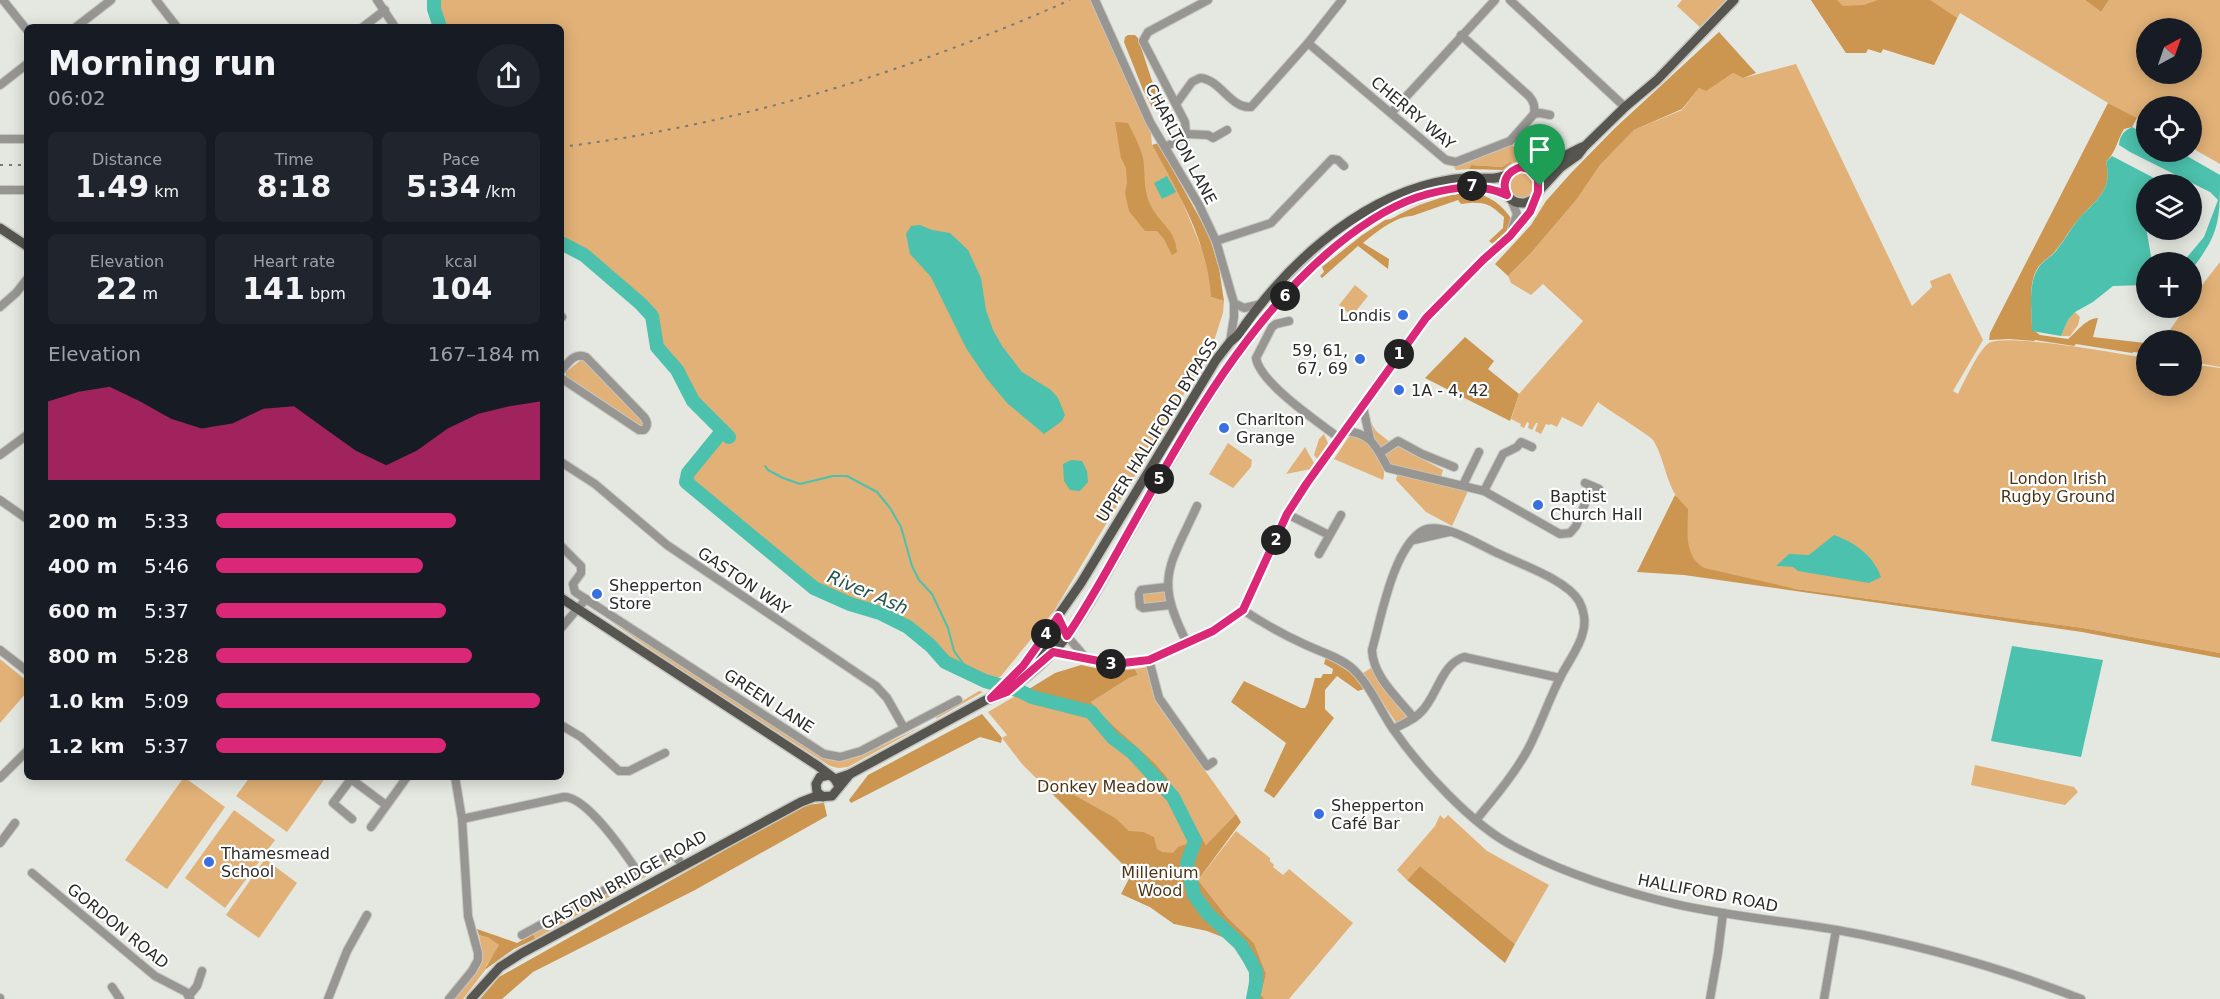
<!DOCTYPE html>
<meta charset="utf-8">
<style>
:root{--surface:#171b24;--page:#20242c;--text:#f1f3f6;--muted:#9ea1a6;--accent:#db2777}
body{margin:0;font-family:"DejaVu Sans",sans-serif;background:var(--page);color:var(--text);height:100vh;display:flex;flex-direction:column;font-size:22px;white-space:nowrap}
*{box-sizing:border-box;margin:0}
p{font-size:20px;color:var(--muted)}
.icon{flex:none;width:33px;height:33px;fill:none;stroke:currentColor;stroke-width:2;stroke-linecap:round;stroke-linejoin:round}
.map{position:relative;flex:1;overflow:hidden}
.side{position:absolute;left:24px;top:24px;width:540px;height:756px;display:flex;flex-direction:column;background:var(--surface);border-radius:9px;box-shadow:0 3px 15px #0003}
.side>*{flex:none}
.needle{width:39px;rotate:40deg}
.tools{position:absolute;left:2136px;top:18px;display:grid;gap:12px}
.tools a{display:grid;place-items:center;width:66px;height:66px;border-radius:50%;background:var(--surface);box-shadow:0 3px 15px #0003;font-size:30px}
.pin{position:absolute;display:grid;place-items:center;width:51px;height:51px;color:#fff;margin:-62px -26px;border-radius:50% 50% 50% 0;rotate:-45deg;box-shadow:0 0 6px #0007}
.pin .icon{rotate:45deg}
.km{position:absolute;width:30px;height:30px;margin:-15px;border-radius:50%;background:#222;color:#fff;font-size:16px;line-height:30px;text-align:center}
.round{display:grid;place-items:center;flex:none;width:63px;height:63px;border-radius:32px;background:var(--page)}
.headline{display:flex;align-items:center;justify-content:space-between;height:102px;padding:0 24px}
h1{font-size:33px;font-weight:700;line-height:45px}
.stats{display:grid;grid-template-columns:repeat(3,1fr);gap:9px;height:102px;padding:6px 24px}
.stats div{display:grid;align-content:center;border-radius:9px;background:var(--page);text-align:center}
.stats b{font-size:30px;font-weight:700}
.stats small{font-size:16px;font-weight:400}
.stats p{font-size:16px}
.chart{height:168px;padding:12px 24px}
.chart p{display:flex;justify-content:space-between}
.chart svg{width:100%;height:108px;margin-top:6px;fill:var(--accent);opacity:.7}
ul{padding:0 24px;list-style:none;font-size:20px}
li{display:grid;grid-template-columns:96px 72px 1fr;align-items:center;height:45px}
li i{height:15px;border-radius:8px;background:var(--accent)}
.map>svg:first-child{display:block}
.green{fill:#e1b177;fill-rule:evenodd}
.forest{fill:#cc9550}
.water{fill:#4cc1ad}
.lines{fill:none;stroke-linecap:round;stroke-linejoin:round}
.stream{stroke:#4cc1ad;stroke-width:2}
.river{stroke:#4cc1ad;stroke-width:14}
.minor-casing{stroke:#c4c6c0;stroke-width:10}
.major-casing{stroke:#c4c6c0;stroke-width:12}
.minor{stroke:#979693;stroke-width:8}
.major{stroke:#565550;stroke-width:9}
.rail{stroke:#787a76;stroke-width:2;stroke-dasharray:3 6;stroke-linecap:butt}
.route-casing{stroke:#fff;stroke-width:12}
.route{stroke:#db2777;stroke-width:8}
.poi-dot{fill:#3970df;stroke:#fff;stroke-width:2}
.labels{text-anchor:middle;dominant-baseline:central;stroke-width:4.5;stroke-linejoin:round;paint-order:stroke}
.street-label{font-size:16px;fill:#2b2c2a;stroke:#fff}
.poi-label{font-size:16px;fill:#2b2c2a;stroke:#fff;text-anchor:start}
.park-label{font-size:16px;fill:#4d3517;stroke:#fff}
.water-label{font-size:18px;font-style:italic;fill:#26574e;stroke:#fff}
</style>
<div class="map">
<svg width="2220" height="999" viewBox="0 0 2220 999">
<rect width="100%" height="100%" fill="#e5e8e1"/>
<!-- green -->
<g class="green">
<path d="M434,0H1095L1150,122L1152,145L1178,191L1204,254L1210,276L1211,297L1224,301L1223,313L1212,347L1054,611L1001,676L991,682L985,681L945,662L931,646L908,627L880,613L850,604L814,588L689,486L686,479L724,432L693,401L677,370L657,347L655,340L658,333L655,315L633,294L626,292L584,255L561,243V27H440L434,9Z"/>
<path d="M1682,0H1729L1702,29L1677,6Z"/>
<path d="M1811,0H2085L2101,12L2109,0H2220V164L2192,148V106H2146V123L2108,103L1960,13L1934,65L1883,49L1881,53L1868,49L1866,53H1846ZM2146,28H2192V74H2146Z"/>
<path d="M1796,64L1912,306L1932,287L1930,281L1950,273L1983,340L1953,391L1958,394C1964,382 1979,349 1989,343C2007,333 2120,354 2146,358V386H2192V364L2220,368V653L2083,628L1796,589L1675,567L1680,501C1666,485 1665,459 1653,440C1648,434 1608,410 1598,402L1582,427L1562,417L1557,427L1551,424L1549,425L1546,424L1541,434L1535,431L1538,423H1536L1532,430L1528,428L1529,423L1527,422L1524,428L1520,426L1521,424L1511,419L1519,394L1583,321L1543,284L1531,295L1511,283L1508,276L1531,253L1577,199L1600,165L1634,130L1682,110L1699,88L1706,90L1733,73L1743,78Z"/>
<path d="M1512,145L1527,159L1513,163L1510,162L1502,167L1471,165L1469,169L1456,170L1453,165H1462Z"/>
<circle cx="1522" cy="186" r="14"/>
<path d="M2220,262V367L2192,362V340H2163L2185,308H2192V298Z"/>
<path d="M1355,285L1368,296L1352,316L1339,305Z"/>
<path d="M2075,312L2080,317L2078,325L2070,336H2061L2068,320Z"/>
<path d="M582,359H585L644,420V426L640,427L566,377V372Z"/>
<path d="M1370,421L1376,431L1391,443L1379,448L1374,442L1367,422Z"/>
<path d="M1324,434L1328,443L1318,460L1314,455L1319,439Z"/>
<path d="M1350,435C1368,435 1389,463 1383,480L1334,459Z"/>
<path d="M1228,443L1252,460L1251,467L1233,488L1209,474Z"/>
<path d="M1393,446H1397L1443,470L1441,477C1423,473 1395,473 1385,457Z"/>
<path d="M1305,447L1315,465L1311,469L1286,474Z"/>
<path d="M1397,475L1456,486L1468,491L1452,526L1426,512L1396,480Z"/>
<path d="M1167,587L1170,605L1143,608L1141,590Z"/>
<path d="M599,611L824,758L836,761L858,757L923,726L848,767L838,768L830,766C752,716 673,667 598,612Z"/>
<path d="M0,659L27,681V692L0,723Z"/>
<path d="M1147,667L1157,703L1236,814L1206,845C1191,819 1178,788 1157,767C1136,744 1110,726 1091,702L1129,678L1138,675L1135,669Z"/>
<path d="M1371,668L1409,718L1397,724L1363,673Z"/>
<path d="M979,691L983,692L936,719L937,716Z"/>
<path d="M1019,694L1089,717L1099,724L1109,739L1133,757L1153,779L1169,799L1192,842L1185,864L1191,895L1174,924L1150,907L1130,898L1132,874L1022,764L1002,738L1007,735L988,712Z"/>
<path d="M1975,765L2074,787L2078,792L2065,805L1971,785Z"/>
<path d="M184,777L225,807L167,889L125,860Z"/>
<path d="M250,777H326L287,832L236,796Z"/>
<path d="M234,810L275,840L225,908L185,878Z"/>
<path d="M1440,815L1444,819L1448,815L1487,851L1549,885L1515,944L1420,866L1407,880L1397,870L1435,826Z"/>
<path d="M1236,831L1270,858V861L1274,865L1273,867L1283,875L1289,869L1353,923L1289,999H1265L1261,995L1266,974L1254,943L1227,917L1198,880Z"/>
<path d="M265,859L297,883L259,938L226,915Z"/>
<path d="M670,860L673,861L535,939L533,934Z"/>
<path d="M479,935L489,938L500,945L486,966V969L463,999H455C473,969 488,978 479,935Z"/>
</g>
<!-- forest -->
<g class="forest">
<path d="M1811,0H1837L1843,6L1864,5L1878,0H1930L1957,18L1934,65L1883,49L1881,53L1868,49L1866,53H1846Z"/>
<path d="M2085,0H2109L2101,12Z"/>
<path d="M1719,32L1756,73L1743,78L1733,73L1706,91L1699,88L1682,109L1634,130L1600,165L1577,199L1531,253L1508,276L1495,264L1531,225L1546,201L1571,173L1615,128Z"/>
<path d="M1128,35H1135L1138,38L1154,87L1163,98L1159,108L1152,107L1143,90L1124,42L1125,37Z"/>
<path d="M2108,103L2137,118L2132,127L2124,129C2117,141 2116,152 2106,162C2114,191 2094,201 2078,220C2070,229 2064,241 2056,250C2052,256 2044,260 2039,266C2027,282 2032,310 2032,329L2040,335L2068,339C2078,331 2085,319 2098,318L2093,337L2145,343L2143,353L2134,352L2132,353L2076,344L2074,346L2035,340L2034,341L2009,339L1989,340L1990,333Z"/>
<path d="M1115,122L1128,123C1134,135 1140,146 1143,158C1146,177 1142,189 1152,208C1162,226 1175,229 1177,252L1172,255L1164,239L1157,231H1145L1129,211L1125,193L1127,183L1126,168L1121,158Z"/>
<path d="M1158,143L1209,235L1219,268L1224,301L1211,297C1208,242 1178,192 1152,145Z"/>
<path d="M1510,162L1513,163L1503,170L1469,169L1471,165L1502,167Z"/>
<path d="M1471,192C1490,196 1502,204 1512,220L1508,232L1494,245L1489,241L1503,228L1504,217C1488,202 1483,201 1461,204L1458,200L1412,216C1396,216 1375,233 1363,243L1389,259L1388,269L1358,246L1322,278L1320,276L1324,272L1322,267L1361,236L1385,220L1391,219C1415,205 1443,195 1471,192Z"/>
<path d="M1465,337L1494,361L1488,369L1519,394L1510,421L1425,378Z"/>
<path d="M1675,495L1688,509C1688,531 1683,555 1704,568L1796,589L2083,628L2220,653V658L2082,632L1684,575L1637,572Z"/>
<path d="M1326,657L1356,676L1364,689L1358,691L1337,676L1325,690V709L1334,718L1274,798L1264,791L1286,743L1231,702L1244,681L1301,708H1305L1308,703L1315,678H1321L1323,674H1332L1333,669L1324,664Z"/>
<path d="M1081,665L1110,671L1135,669L1138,675L1129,678L1091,702C1110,726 1136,744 1157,766C1178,788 1191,819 1206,845L1236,814L1241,822L1198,880L1227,917L1254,943L1266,974L1261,995L1265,999H1253L1256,983V971L1240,944L1207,931L1174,924L1150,907L1121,894L1132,873L1044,785L1058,786L1115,818L1129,831L1143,832L1154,837L1157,849L1162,852L1173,853L1178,847L1192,842L1185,864L1191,894H1197L1190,862L1198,842L1179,810L1175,796L1164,783L1136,753L1113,736L1101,719L1090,709L1051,699L1029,689L1055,673Z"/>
<path d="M982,714L1002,738L1001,743L980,737L851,803L849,800L868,775Z"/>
<path d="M824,803L827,816L695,890L533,972L502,999H480L499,977L805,805Z"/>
<path d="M1420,866L1515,944L1505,963L1407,880Z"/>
<path d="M477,929L517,943L533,934L535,939L514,949L486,969V967L499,945L489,938L479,935Z"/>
</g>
<!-- water -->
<g class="water">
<path d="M2132,127L2146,134V152H2180L2220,175C2220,220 2220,233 2192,269V262H2183L2204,237L2218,200L2210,192L2130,152L2119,145C2120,135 2124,131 2132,127Z"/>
<path d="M2112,156L2156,179L2161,184H2146V227L2152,262H2146V285L2113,286L2093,302L2075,312L2068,320L2061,336L2032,331C2032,311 2027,284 2039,267C2043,261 2051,257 2056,251C2064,241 2070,230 2077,221C2093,202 2114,192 2106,162Z"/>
<path d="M1167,176L1176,192L1162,199L1154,183Z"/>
<path d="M920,225L932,230L950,233L968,250L981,278L986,310L993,330L1002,346L1022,372L1051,390L1058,398L1065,415L1062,421L1044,434L1007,403L987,379L966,348L931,277L910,254L906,234L911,226Z"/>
<path d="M1071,460L1082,461L1087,471L1088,482L1080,491L1070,490L1064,481L1063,464Z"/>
<path d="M1834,535C1854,542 1874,556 1881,577L1869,583L1798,571L1793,567L1776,566L1789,554L1809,555Z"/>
<path d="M2012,646L2103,660L2081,757L1991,741Z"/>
</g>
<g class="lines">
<!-- stream -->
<path class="stream" d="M765,466L768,470L783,478L800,484L833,476H847L877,492L890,508L901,527L912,566L919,580L932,594L948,628L954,651L965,666L985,681"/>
<!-- river -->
<g class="river">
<path d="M434,0V9L440,27"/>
<path d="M561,243L584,255L641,304L652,316L657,347L677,370L693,401L729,437"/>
<path d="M724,432L719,435L688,473L686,482L814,588L850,604L880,613L908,627L931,646L945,662L985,681L1020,691L1032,697L1091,712L1113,738L1133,753L1173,797L1195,841L1187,863L1194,895L1208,914L1240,944L1249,958L1256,971V983L1253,999"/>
</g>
<defs>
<g id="minor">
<path d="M3,0L27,30"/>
<path d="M156,0L177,27"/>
<path d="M377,0L395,27"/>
<path d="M1095,0L1150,122L1199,205L1216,241L1234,303V317L1230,342"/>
<path d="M1510,0L1625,107"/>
<path d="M76,27L111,0"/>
<path d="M363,27L385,10"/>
<path d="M1308,43L1446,160L1456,162L1510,141L1534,114C1535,106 1534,102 1529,96L1461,35"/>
<path d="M0,85L27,64"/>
<path d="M1176,104L1192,82L1200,78C1220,79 1231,109 1251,107L1308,43L1342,0"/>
<path d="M1392,112L1495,0"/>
<path d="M1534,114L1540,113L1550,115"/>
<path d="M1186,134L1208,135L1213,138L1227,130"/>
<path d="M0,139H27"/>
<path d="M1165,147L1183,138L1186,134L1185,122L1143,41L1148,32L1208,0"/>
<path d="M0,190H27"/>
<path d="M1511,199L1517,214L1512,229"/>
<path d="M1216,241L1271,223L1332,159L1338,160L1344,166"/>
<path d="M1234,303L1244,308L1261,304"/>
<path d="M0,307L16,293L27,279"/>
<path d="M561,316L562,317"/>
<path d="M1289,321L1276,324L1272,327L1256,358C1260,383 1318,422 1339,438"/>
<path d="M561,371C568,363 574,352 586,357L644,417C647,421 649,425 644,430H639L561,378"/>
<path d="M1363,407L1370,439"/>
<path d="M1345,431C1372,433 1376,447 1388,468L1484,491L1560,534L1570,533L1576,526L1592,486"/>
<path d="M1380,453L1398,441L1422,454L1454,467"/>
<path d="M0,455L27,435"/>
<path d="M561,462L595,484L667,545L876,686L887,698L904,728"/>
<path d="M1585,483L1599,489"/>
<path d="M1463,485L1479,452"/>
<path d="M1484,491L1503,454L1517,447L1521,442L1532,447"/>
<path d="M0,500L27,519"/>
<path d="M1287,514L1329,535"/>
<path d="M1414,540L1449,532"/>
<path d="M561,546L581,566V573L573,584L575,592L824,754L840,757L861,751L958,700"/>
<path d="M1319,554L1341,515"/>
<path d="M1167,587L1141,590L1139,594L1140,606L1143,608L1170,605"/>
<path d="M1243,610C1264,624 1284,635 1306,645C1321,652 1341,658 1353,669C1370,685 1380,710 1393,729C1420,768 1471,824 1513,846C1563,873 1619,891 1675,904C1728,916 1783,921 1837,930C1921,945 2002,968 2081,999"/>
<path d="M1058,617L1067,636L1085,657"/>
<path d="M561,628L586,599"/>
<path d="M1187,643C1154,577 1169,568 1197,506"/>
<path d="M0,650L27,671"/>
<path d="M1053,652L1114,664L1149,660L1213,631L1243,610L1287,514L1307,483L1426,318L1483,260L1510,236L1530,212L1536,196"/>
<path d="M1149,660L1159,698L1207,766L1213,762"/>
<path d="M1414,718C1398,698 1373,677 1372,650C1381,618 1393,549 1422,531C1441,520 1479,545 1497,553C1520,564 1567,580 1579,601C1584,610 1586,622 1583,632C1580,647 1568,662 1561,676C1548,701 1540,727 1527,751C1513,776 1494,798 1476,820"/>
<path d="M561,725L581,737L619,771H629L665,753"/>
<path d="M1393,729C1403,724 1414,720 1421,712C1437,697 1441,664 1464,657L1560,678"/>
<path d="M0,778L27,751"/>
<path d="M352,819L333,803L351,779L386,805"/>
<path d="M462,819L564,797C586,796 625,853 637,871"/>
<path d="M371,827L407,777"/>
<path d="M0,843L15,823"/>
<path d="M32,873L155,976L186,992L190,999"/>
<path d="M522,935L669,855L676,856L682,865"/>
<path d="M112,987L120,999"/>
<path d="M189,996L197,986L202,971"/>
<path d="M0,998V999"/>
<path d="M328,999L347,951L367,915"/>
<path d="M449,999L472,971L478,960V953L468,916L462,819L455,777"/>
<path d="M1710,999L1718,953L1723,913"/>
<path d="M1824,999L1836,930"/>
</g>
<g id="major">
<circle cx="1522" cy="185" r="18"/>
<path d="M1529,169L1556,160L1582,147"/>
<path d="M1538,192L1561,167L1578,155L1584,147L1625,107L1657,80L1734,0"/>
<path d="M0,228L27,246"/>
<path d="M561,598L818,766L835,779L837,783"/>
<path d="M1023,666L1081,583L1216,360L1230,342L1238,335C1283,268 1354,202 1434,183C1446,180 1458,178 1471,178C1484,178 1495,180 1507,175"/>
<path d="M992,696C1009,679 1027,664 1045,650L1053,652"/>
<path d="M835,779L850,774L984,701C992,697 1002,695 1009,690C1028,677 1048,659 1063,641C1090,607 1109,567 1131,529C1195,415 1288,240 1419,197C1449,187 1478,182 1507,195"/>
<path d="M823,797L817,792L816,784L820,777L829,775"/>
<path d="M471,999L500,967L522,953L801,802L814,797L832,796L850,774"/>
</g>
</defs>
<!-- minor casing -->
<use href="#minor" class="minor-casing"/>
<!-- major casing -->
<use href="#major" class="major-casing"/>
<!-- minor -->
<use href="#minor" class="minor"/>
<!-- major -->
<use href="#major" class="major"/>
<!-- rail -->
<g class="rail">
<path d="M561,147C737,125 909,72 1070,0"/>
<path d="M0,165H27"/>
</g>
</g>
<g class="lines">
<defs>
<path id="route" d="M1521,167L1529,169L1538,179V192L1530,212L1510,236L1483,260L1426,318L1307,483L1287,514L1243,610L1213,631L1149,660L1114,664L1053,652L1007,692L991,698L1023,666L1058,617L1067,636C1091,601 1111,563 1132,526C1188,426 1247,319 1337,245C1364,223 1394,203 1428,194C1455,187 1480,183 1507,195C1501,182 1507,171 1521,167Z"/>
</defs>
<!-- route casing -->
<use href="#route" class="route-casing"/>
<!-- route -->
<use href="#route" class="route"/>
</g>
<!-- markers -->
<g class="poi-dot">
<circle cx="1403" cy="315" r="6"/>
<circle cx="1360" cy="359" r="6"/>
<circle cx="1399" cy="390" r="6"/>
<circle cx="1224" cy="428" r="6"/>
<circle cx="1538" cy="505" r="6"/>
<circle cx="597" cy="594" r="6"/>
<circle cx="1319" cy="814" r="6"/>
<circle cx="209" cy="862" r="6"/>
</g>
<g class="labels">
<!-- street labels -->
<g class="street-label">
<text transform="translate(1413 113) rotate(40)">CHERRY WAY</text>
<text transform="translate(1181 144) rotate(62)">CHARLTON LANE</text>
<text transform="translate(1157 430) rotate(-58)">UPPER HALLIFORD BYPASS</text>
<text transform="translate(744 581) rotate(34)">GASTON WAY</text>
<text transform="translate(769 701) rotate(33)">GREEN LANE</text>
<text transform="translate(624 880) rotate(-29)">GASTON BRIDGE ROAD</text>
<text transform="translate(1708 893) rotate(11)">HALLIFORD ROAD</text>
<text transform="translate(118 926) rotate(39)">GORDON ROAD</text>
</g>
<!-- poi labels -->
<g class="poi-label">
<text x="1391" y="315" text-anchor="end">Londis</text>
<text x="1348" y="350" text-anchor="end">59, 61,<tspan x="1348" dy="18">67, 69</tspan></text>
<text x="1411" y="390">1A - 4, 42</text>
<text x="1236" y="419">Charlton<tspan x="1236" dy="18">Grange</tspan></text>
<text x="1550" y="496">Baptist<tspan x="1550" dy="18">Church Hall</tspan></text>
<text x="609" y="585">Shepperton<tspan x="609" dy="18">Store</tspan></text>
<text x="1331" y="805">Shepperton<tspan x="1331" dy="18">Café Bar</tspan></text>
<text x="221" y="853">Thamesmead<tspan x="221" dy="18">School</tspan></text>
</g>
<!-- park labels -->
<g class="park-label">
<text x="2058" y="478">London Irish<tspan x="2058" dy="18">Rugby Ground</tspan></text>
<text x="1103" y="786">Donkey Meadow</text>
<text x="1160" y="872">Millenium<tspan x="1160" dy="18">Wood</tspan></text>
</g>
<!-- water labels -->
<g class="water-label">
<text transform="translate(868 592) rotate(23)">River Ash</text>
</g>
</g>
</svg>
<div class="tools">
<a><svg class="needle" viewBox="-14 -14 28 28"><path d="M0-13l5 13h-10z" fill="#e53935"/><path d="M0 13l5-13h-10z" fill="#9ea1a6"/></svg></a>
<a><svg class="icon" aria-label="locate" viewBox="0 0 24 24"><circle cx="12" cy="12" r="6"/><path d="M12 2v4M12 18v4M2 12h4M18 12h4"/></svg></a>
<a><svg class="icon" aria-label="layers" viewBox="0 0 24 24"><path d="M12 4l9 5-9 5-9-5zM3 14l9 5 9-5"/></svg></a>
<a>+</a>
<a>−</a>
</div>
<div class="pin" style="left:1540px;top:186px;background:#1e9e55"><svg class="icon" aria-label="arrive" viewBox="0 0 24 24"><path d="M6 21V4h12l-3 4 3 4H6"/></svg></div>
<b class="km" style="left:1399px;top:354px">1</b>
<b class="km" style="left:1276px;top:540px">2</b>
<b class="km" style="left:1111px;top:664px">3</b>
<b class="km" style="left:1046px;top:634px">4</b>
<b class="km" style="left:1159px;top:479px">5</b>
<b class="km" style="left:1285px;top:296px">6</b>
<b class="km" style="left:1472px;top:186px">7</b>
<section class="side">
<div class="headline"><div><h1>Morning run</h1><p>06:02</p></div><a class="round"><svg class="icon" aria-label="share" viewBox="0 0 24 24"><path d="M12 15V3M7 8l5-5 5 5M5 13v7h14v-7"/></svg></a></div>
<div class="stats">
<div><p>Distance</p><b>1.49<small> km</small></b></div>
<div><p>Time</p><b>8:18</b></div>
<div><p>Pace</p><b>5:34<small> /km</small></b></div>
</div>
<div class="stats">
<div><p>Elevation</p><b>22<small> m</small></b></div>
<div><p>Heart rate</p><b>141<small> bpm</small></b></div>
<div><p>kcal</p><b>104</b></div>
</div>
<div class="chart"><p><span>Elevation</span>167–184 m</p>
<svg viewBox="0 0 160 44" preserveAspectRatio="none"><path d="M0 44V12L10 8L20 6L30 12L40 19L50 23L60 21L70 15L80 14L90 23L100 32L110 38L120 32L130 23L140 17L150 14L160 12V44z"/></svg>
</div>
<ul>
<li><b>200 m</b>5:33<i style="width:74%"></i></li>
<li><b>400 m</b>5:46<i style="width:64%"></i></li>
<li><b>600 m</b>5:37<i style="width:71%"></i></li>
<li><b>800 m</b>5:28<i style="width:79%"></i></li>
<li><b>1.0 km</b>5:09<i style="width:100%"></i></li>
<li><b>1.2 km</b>5:37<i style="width:71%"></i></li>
</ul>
</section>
</div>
